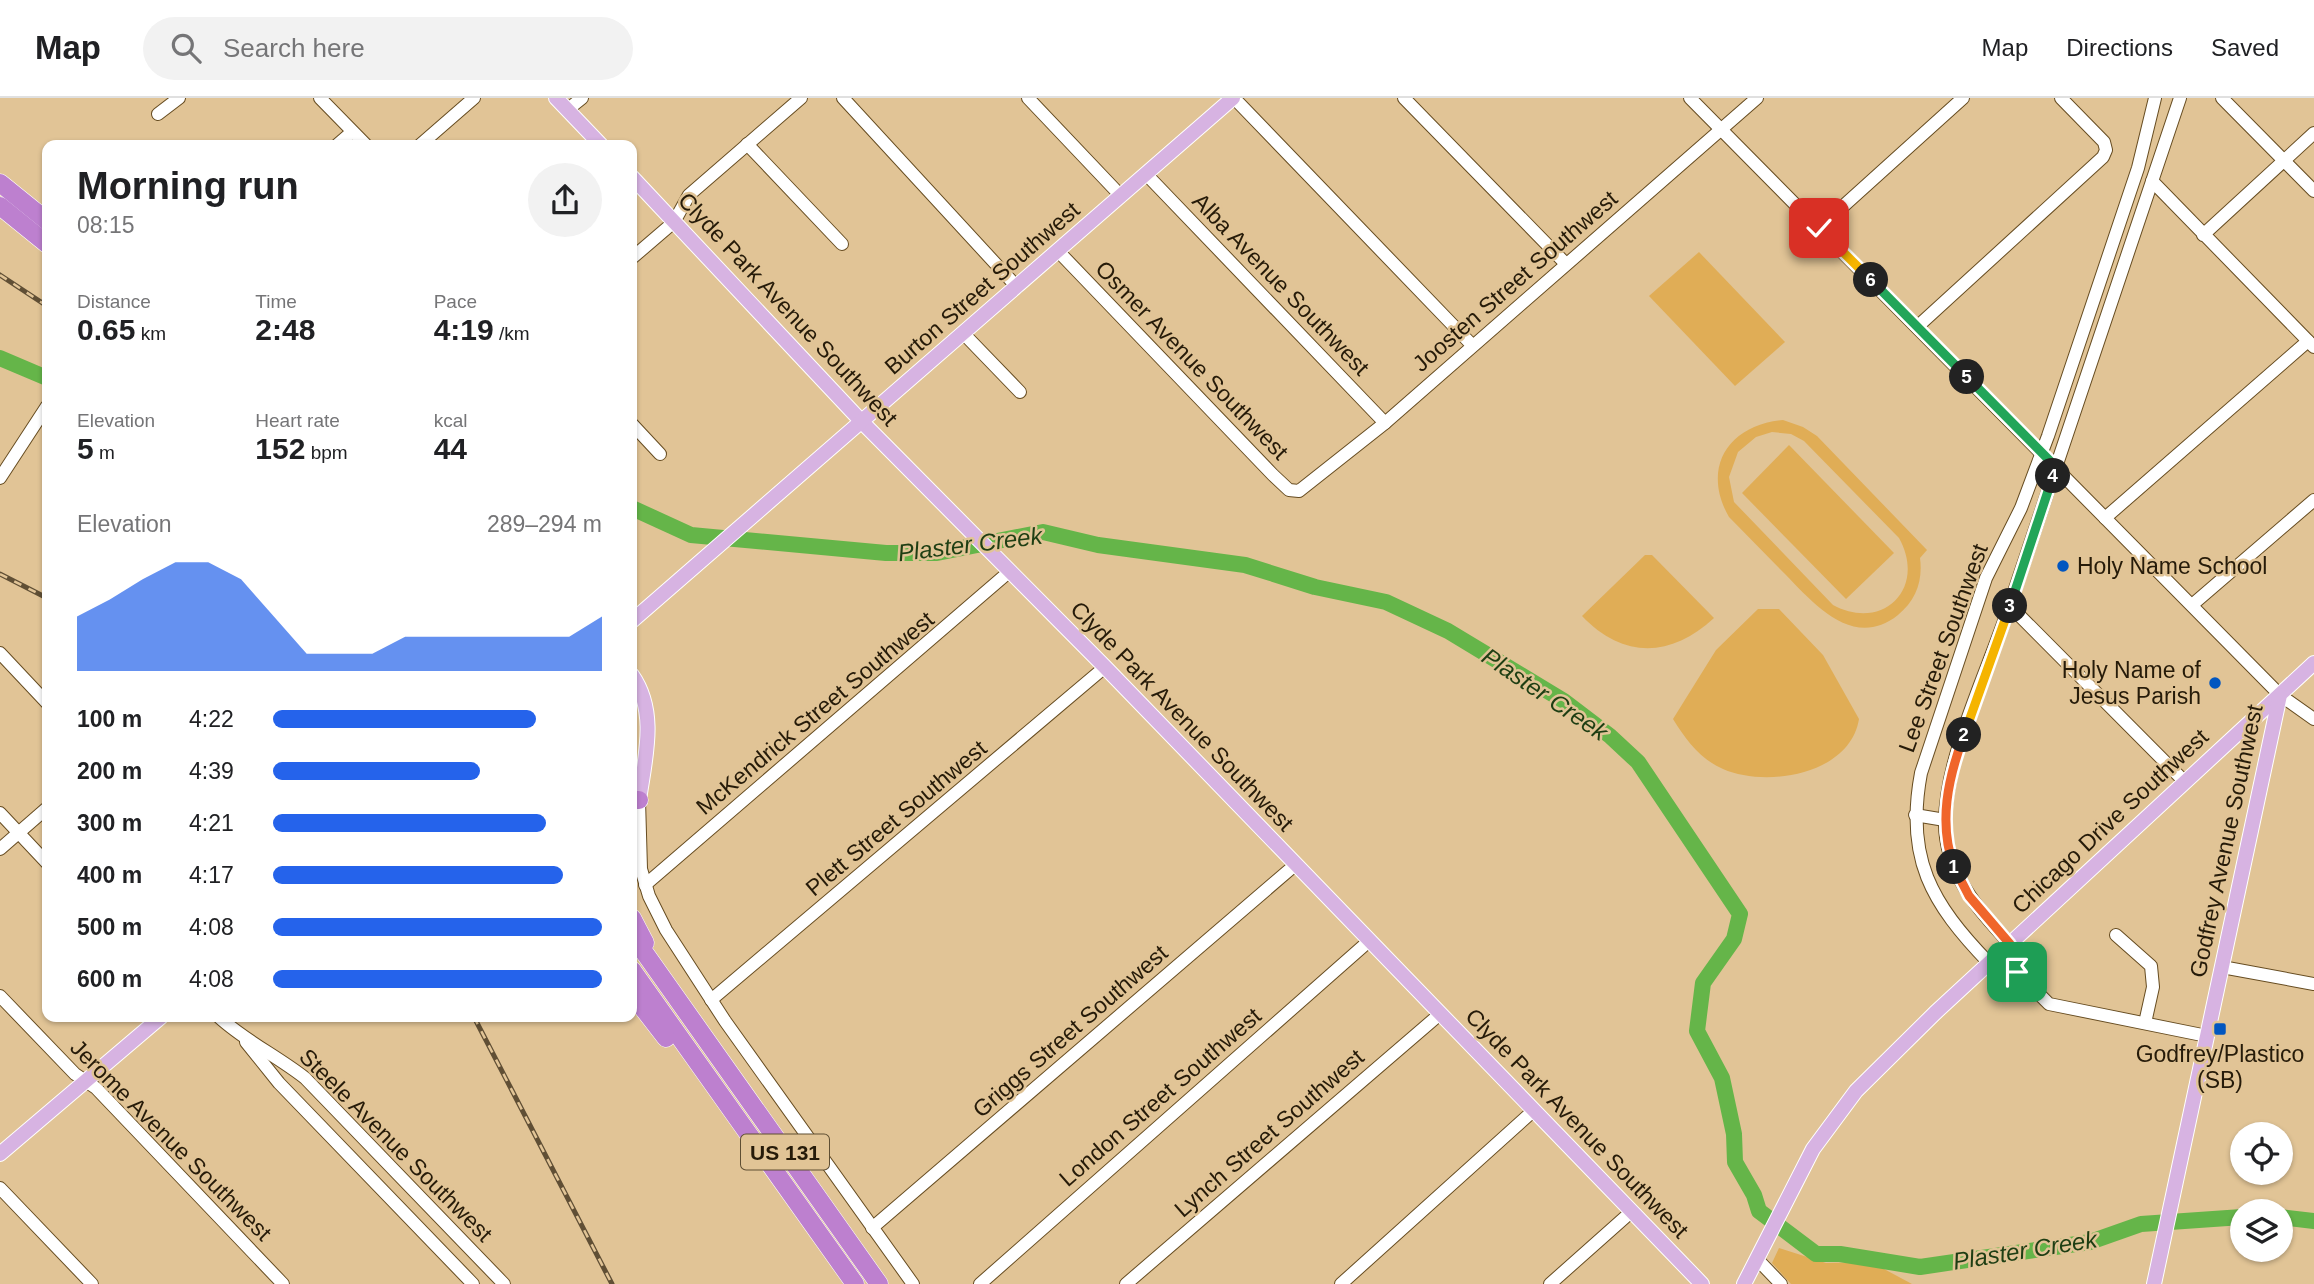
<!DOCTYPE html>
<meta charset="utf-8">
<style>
:root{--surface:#fff;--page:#f2f2f2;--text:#202124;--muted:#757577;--line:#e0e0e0;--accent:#2563eb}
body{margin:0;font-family:Helvetica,sans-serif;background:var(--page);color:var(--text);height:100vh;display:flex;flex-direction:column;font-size:26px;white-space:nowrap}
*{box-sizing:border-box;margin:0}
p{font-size:23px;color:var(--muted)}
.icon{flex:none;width:38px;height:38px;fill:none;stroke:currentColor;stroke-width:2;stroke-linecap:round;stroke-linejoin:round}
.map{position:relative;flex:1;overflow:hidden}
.drawer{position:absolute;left:42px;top:42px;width:595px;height:882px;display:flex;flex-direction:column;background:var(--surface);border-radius:14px;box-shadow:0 2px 5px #0004}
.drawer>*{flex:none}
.controls{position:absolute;left:2230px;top:1024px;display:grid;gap:14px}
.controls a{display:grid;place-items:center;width:63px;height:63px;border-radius:50%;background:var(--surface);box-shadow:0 2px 5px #0004;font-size:35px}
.pin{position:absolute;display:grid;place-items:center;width:60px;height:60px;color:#fff;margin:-30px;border-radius:14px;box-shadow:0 4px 10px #0006}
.km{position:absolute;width:35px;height:35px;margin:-18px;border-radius:50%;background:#222;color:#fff;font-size:19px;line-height:35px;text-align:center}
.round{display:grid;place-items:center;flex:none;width:74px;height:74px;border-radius:37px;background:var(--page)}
.head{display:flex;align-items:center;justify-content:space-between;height:119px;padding:0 35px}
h1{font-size:38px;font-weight:700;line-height:52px}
.metrics{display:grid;grid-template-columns:repeat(3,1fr);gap:10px;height:119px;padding:7px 35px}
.metrics div{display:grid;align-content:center}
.metrics b{font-size:30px;font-weight:700}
.metrics small{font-size:19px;font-weight:400}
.metrics p{font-size:19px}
.chart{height:196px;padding:14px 35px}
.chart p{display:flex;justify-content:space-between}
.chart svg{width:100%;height:126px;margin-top:7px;fill:var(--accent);opacity:.7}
ul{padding:0 35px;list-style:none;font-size:23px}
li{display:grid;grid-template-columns:112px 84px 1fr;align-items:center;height:52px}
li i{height:18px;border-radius:9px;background:var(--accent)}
header{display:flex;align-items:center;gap:42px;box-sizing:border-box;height:98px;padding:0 35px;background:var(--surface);border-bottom:2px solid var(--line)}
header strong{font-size:33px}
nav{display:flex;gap:38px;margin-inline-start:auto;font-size:24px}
.search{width:490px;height:63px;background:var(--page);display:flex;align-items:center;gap:18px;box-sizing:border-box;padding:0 24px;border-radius:38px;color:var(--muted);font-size:26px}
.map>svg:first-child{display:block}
.green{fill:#e0ad56;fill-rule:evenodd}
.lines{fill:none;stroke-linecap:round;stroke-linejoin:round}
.river{stroke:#65b549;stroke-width:16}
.minor-casing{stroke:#664c21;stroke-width:14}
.major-casing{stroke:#fff;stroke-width:16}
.highway-casing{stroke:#fff;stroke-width:19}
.minor{stroke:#fff;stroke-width:12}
.major{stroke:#d7b3e2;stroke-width:14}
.highway{stroke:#bd80cf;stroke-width:18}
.rail-casing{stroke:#604f35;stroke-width:5}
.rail{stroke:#e1c496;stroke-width:2.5;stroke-dasharray:8;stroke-linecap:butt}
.split-1-casing{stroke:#fff;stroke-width:14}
.split-2-casing{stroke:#fff;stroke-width:14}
.split-3-casing{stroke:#fff;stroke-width:14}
.split-4-casing{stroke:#fff;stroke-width:14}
.split-5-casing{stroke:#fff;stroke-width:14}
.split-6-casing{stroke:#fff;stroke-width:14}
.split-7-casing{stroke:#fff;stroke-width:14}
.split-1{stroke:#f0652b;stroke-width:9}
.split-2{stroke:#f0652b;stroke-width:9}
.split-3{stroke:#f5b400;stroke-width:9}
.split-4{stroke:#22a559;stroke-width:9}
.split-5{stroke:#22a559;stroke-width:9}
.split-6{stroke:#22a559;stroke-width:9}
.split-7{stroke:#f5b400;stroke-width:9}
.poi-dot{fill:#0156c0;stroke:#e1c496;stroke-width:2.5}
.labels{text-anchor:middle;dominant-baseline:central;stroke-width:5;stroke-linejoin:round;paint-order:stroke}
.shield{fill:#e1c496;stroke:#5e4e33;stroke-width:2}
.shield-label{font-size:21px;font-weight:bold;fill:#261b09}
.street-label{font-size:23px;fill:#261b09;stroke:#e1c496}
.poi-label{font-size:23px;fill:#261b09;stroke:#e1c496;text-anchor:start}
.water-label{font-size:24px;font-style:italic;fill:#1e3e13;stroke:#e1c496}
</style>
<header>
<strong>Map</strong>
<div class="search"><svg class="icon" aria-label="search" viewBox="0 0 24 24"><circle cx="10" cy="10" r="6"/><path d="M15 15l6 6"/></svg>Search here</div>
<nav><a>Map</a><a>Directions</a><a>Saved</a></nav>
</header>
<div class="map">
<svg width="2314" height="1186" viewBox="0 0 2314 1186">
<rect width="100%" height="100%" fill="#e1c496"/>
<!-- green -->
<g class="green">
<path d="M1699,154L1785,244L1735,288L1649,198Z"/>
<path d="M1783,322L1803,329L1817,338L1927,452L1920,460C1923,483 1916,502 1898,517C1854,552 1815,507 1786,477C1767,458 1748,438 1729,419C1701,370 1728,327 1783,322ZM1772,334L1791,336L1804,343L1899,440C1927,490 1883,534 1833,507L1734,404L1729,379L1738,354L1756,339Z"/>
<path d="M1789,347L1894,455L1846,501L1742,395Z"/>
<path d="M1645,457H1652L1714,520C1671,560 1623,561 1582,518Z"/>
<path d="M1758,511H1779L1823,557L1859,621C1850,677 1766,690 1723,671C1700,661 1686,642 1673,621L1716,552Z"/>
<path d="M1779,1150L1826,1165L1871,1164L1912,1186H1791L1772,1165Z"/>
</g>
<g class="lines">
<!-- river -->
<g class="river">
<path d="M0,260L47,280"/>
<path d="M632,410L691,437L886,455H937L1043,434L1098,447L1245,467L1315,489L1386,504L1448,533L1564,603L1610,638L1638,664L1740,816L1734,841L1703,885L1697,933L1722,980L1734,1036L1735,1064L1754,1097L1759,1113L1816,1156H1840L1920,1169L2090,1144L2141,1126L2242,1119"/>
<path d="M2280,1119L2314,1123"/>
</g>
<defs>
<g id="minor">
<path d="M320,0L366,47"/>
<path d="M843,0L1017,189"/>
<path d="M1028,0L1121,98"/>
<path d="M1234,0L1472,247"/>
<path d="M1404,0L1566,166"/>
<path d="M1690,0L2280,597L2314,621"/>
<path d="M2222,0L2314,93"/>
<path d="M567,12L582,0"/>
<path d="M158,16L179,0"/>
<path d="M747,46L842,146"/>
<path d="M337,47L352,34"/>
<path d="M420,47L474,0"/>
<path d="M1146,76L1385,325"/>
<path d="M2152,83L2314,249"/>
<path d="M1819,130L1963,0"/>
<path d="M2203,137L2314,35"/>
<path d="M1058,153L1273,377L1289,392L1299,393L1385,325L1757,0"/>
<path d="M632,160L674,124L689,97L801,0"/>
<path d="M1917,229L2103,59L2106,52L2104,44L2061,0"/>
<path d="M964,236L1020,294"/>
<path d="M632,326L660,356"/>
<path d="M0,380L47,308"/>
<path d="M2105,420L2308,243"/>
<path d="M2192,507L2314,402"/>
<path d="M2010,508L2185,684"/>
<path d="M0,555L47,605"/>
<path d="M639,702L641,771L649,798L666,832L725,923L913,1186"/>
<path d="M0,715L47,765"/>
<path d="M1915,717L1945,722"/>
<path d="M0,751L47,710"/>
<path d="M645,787L1010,473"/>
<path d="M2116,837L2151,868L2153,889L2145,925"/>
<path d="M2010,846C1978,811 1944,774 1945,723C1946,656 1989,571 2010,506C2067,338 2123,169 2180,0"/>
<path d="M1999,856L2049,906L2207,938"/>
<path d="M1989,865C1931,805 1905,760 1921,675L1986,480L2021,410L2048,338L2138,70L2155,0"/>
<path d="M2222,869L2314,886"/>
<path d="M0,898L75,976L96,990L283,1186"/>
<path d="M711,902L1105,569"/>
<path d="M219,919C245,943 277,958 305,980L504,1186"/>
<path d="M246,944L279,985L473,1186"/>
<path d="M0,1090L92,1186"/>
<path d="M872,1130L1295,767"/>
<path d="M1757,1161L1781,1186"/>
<path d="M980,1186L1369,843"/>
<path d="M1126,1186L1440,916"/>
<path d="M1341,1186L1533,1013"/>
<path d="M1550,1186L1631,1114"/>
</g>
<g id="major">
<path d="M556,0L601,47"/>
<path d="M632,79L863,325L1105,569L1702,1186"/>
<path d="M632,523L1233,0"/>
<path d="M632,577C658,614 645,660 639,702"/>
<path d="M0,1056L161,919"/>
<path d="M1744,1186L1813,1051L1856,993L1935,915L2314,565"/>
<path d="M2154,1186L2280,597"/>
</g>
<g id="highway">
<path d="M0,85L47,123"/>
<path d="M0,108L47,146"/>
<path d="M632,702H639"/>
<path d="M632,820L645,845"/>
<path d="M632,837L879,1186"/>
<path d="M632,872L855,1186"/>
<path d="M632,896L666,940"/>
</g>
</defs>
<!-- minor casing -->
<use href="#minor" class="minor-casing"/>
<!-- major casing -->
<use href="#major" class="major-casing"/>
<!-- highway casing -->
<use href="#highway" class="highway-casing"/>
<!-- minor -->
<use href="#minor" class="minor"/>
<!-- major -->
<use href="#major" class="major"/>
<!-- highway -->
<use href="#highway" class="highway"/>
<defs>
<g id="rail">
<path d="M0,177L47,208"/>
<path d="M0,476L47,500"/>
<path d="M474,919L612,1186"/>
</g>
</defs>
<!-- rail casing -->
<use href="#rail" class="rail-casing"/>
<!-- rail -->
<use href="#rail" class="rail"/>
</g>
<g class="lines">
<defs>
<path id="split-1" d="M1954,769L1969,798L2010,846L1999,856L2017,874"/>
<path id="split-2" d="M1954,769C1938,725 1948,680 1964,637"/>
<path id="split-3" d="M1964,637L2010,508"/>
<path id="split-4" d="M2010,508L2053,378"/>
<path id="split-5" d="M1967,279L2056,369L2053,378"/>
<path id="split-6" d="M1871,182L1967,279"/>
<path id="split-7" d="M1819,130L1871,182"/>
</defs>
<!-- split-1 casing -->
<use href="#split-1" class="split-1-casing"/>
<!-- split-2 casing -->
<use href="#split-2" class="split-2-casing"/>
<!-- split-3 casing -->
<use href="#split-3" class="split-3-casing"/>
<!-- split-4 casing -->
<use href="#split-4" class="split-4-casing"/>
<!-- split-5 casing -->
<use href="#split-5" class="split-5-casing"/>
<!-- split-6 casing -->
<use href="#split-6" class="split-6-casing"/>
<!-- split-7 casing -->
<use href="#split-7" class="split-7-casing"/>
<!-- split-1 -->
<use href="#split-1" class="split-1"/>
<!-- split-2 -->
<use href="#split-2" class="split-2"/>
<!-- split-3 -->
<use href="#split-3" class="split-3"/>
<!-- split-4 -->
<use href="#split-4" class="split-4"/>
<!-- split-5 -->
<use href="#split-5" class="split-5"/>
<!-- split-6 -->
<use href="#split-6" class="split-6"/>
<!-- split-7 -->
<use href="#split-7" class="split-7"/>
</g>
<!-- markers -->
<g class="poi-dot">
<circle cx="2063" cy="468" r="7"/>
<circle cx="2215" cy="585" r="7"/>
<rect x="2213" y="924" width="14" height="14" rx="3.5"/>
</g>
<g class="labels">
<!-- shield labels -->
<rect class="shield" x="741" y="1036.5" width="88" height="35" rx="5"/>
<g class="shield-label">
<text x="785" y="1054">US 131</text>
</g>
<!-- street labels -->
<g class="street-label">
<text transform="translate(1515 183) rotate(-41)">Joosten Street Southwest</text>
<text transform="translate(1281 186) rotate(46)">Alba Avenue Southwest</text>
<text transform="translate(982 190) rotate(-41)">Burton Street Southwest</text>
<text transform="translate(788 211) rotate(47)">Clyde Park Avenue Southwest</text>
<text transform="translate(1192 262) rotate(46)">Osmer Avenue Southwest</text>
<text transform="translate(1943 550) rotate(-70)">Lee Street Southwest</text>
<text transform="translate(815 615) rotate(-40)">McKendrick Street Southwest</text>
<text transform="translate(1182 618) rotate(46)">Clyde Park Avenue Southwest</text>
<text transform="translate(896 720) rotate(-40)">Plett Street Southwest</text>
<text transform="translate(2110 723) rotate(-43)">Chicago Drive Southwest</text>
<text transform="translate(2226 743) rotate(-78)">Godfrey Avenue Southwest</text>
<text transform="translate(1070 933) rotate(-41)">Griggs Street Southwest</text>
<text transform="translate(1160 999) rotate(-41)">London Street Southwest</text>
<text transform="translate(1577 1025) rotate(46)">Clyde Park Avenue Southwest</text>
<text transform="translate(1269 1035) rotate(-41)">Lynch Street Southwest</text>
<text transform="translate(171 1042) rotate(45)">Jerome Avenue Southwest</text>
<text transform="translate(396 1047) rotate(45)">Steele Avenue Southwest</text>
</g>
<!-- poi labels -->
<g class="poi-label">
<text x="2077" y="468">Holy Name School</text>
<text x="2201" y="572" text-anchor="end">Holy Name of<tspan x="2201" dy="26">Jesus Parish</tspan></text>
<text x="2220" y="956" text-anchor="middle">Godfrey/Plastico<tspan x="2220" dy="26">(SB)</tspan></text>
</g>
<!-- water labels -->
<g class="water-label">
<text transform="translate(970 446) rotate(-7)">Plaster Creek</text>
<text transform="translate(1545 596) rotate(34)">Plaster Creek</text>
<text transform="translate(2025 1152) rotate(-9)">Plaster Creek</text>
</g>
</g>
</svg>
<div class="controls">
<a><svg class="icon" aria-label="locate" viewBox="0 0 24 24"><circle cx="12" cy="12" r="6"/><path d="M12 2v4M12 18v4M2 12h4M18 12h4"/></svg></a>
<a><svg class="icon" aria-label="layers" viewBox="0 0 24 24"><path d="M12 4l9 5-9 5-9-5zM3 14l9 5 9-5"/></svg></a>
</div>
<div class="pin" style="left:2017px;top:874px;background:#1e9e55"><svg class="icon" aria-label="arrive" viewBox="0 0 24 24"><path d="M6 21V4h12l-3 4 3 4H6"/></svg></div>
<div class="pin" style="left:1819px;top:130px;background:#d93025"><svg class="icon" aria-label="check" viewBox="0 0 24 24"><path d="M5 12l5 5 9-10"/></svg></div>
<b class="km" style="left:1954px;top:769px">1</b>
<b class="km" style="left:1964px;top:637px">2</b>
<b class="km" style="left:2010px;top:508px">3</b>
<b class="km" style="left:2053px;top:378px">4</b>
<b class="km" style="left:1967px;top:279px">5</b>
<b class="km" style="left:1871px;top:182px">6</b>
<section class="drawer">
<div class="head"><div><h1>Morning run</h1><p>08:15</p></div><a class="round"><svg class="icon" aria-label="share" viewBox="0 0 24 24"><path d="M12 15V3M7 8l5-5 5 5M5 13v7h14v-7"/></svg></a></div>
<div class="metrics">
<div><p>Distance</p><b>0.65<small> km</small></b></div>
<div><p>Time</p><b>2:48</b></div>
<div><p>Pace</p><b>4:19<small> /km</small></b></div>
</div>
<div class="metrics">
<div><p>Elevation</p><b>5<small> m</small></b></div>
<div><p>Heart rate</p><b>152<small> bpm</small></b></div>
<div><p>kcal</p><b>44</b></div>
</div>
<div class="chart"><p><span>Elevation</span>289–294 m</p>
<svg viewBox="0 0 160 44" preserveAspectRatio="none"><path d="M0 44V25L10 19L20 12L30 6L40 6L50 12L60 25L70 38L80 38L90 38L100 32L110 32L120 32L130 32L140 32L150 32L160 25V44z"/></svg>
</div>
<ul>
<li><b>100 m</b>4:22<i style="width:80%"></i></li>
<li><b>200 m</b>4:39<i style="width:63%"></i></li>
<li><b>300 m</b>4:21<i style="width:83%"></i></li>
<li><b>400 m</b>4:17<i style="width:88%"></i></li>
<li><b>500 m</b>4:08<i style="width:100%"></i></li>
<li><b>600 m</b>4:08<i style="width:100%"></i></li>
</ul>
</section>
</div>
